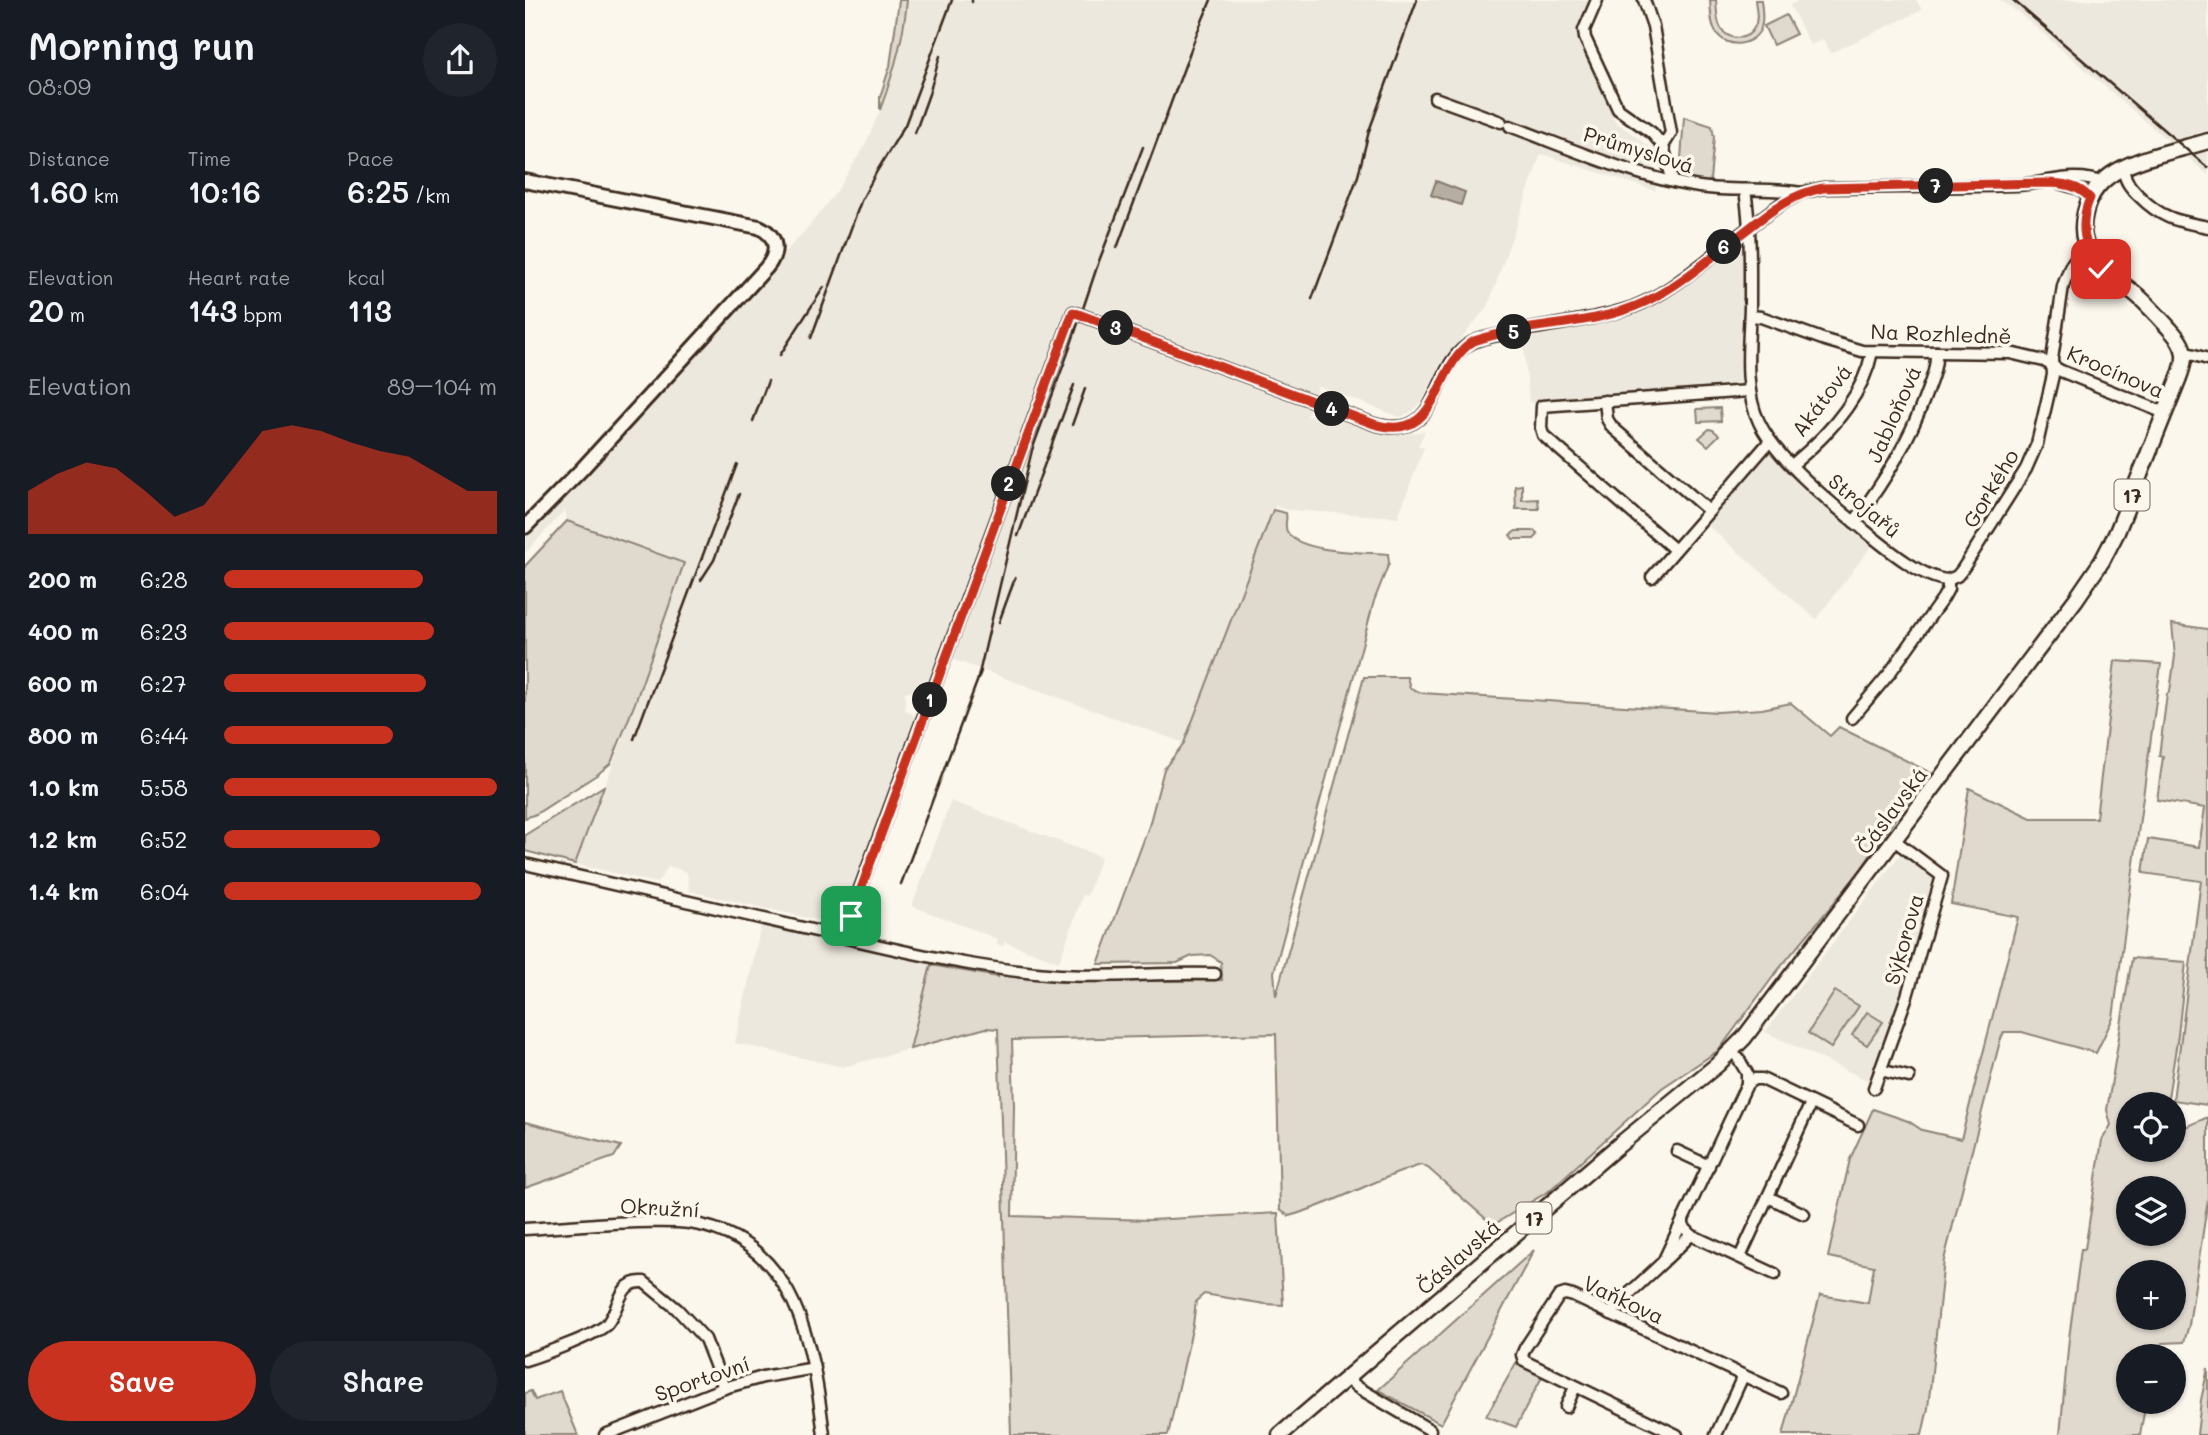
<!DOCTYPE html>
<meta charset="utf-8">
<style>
:root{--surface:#171b24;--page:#20242c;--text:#f1f3f6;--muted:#9ea1a6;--accent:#c8321e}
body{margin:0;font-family:Mali,sans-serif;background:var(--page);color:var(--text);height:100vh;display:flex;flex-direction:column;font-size:26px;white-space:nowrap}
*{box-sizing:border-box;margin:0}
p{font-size:23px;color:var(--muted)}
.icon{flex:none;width:38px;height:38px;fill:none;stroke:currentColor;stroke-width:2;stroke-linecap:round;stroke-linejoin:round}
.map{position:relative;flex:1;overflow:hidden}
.details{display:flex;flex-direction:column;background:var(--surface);width:525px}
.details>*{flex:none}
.buttons{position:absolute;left:1591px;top:1092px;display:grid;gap:14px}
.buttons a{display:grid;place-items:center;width:70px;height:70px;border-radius:50%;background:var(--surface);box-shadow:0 2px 5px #0004;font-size:35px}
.pin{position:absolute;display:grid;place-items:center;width:60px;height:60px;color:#fff;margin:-30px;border-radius:14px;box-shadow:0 4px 10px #0006}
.km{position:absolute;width:35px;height:35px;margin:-18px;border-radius:50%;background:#222;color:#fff;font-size:19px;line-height:35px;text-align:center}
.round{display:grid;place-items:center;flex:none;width:74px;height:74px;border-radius:37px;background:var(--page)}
.summary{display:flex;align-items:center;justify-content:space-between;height:119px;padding:0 28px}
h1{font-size:38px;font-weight:600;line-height:52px}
.metrics{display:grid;grid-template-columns:repeat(3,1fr);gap:10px;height:119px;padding:7px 28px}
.metrics div{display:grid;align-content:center}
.metrics b{font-size:30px;font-weight:600}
.metrics small{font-size:19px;font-weight:400}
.metrics p{font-size:19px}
.chart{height:196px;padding:14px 28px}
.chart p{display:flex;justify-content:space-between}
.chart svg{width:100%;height:126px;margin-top:7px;fill:var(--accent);opacity:.7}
.primary-button{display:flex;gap:14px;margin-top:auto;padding:14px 28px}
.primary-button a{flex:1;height:80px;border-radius:42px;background:var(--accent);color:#fff;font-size:28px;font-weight:600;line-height:80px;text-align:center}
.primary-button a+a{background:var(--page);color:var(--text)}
ul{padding:0 28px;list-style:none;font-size:23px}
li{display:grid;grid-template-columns:112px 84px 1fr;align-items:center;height:52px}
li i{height:18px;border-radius:9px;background:var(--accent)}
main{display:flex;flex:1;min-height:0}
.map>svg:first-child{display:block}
.built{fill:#ede8dd}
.green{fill:#dfd9ce;stroke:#8d8276;stroke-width:2;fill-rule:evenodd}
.water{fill:#b6aea2;stroke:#85796d;stroke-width:2}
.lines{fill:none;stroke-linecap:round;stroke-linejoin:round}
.street-casing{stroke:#3b2a1e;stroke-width:15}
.secondary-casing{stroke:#3b2a1e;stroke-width:18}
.primary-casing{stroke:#3b2a1e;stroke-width:19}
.street{stroke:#fbf7ec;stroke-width:10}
.secondary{stroke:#fbf7ec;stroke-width:12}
.primary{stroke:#fbf7ec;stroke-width:14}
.rail{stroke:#3b2a1e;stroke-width:2.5}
.route-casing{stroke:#fff;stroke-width:14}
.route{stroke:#c8321e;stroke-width:9}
.labels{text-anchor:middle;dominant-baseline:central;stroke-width:7;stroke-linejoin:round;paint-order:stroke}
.shield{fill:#fbf7ec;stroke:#75685c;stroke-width:2}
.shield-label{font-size:19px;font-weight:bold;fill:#3b2a1e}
.street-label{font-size:21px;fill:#3b2a1e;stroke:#fbf7ec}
</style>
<main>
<section class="details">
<div class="summary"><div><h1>Morning run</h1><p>08:09</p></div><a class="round"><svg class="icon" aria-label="share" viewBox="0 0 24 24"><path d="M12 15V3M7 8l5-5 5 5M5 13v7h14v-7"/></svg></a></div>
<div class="metrics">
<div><p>Distance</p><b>1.60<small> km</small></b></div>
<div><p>Time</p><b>10:16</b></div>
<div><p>Pace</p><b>6:25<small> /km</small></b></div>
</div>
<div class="metrics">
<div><p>Elevation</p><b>20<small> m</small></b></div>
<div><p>Heart rate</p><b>143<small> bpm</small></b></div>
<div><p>kcal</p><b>113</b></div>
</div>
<div class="chart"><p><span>Elevation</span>89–104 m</p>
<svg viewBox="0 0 160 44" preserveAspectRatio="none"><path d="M0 44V29L10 23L20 19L30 21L40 29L50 38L60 34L70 21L80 8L90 6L100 8L110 12L120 15L130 17L140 23L150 29L160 29V44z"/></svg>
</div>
<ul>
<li><b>200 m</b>6:28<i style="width:73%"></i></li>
<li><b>400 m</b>6:23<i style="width:77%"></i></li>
<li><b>600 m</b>6:27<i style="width:74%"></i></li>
<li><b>800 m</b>6:44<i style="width:62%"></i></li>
<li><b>1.0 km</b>5:58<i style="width:100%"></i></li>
<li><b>1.2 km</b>6:52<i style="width:57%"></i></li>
<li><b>1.4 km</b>6:04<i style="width:94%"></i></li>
</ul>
<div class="primary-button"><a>Save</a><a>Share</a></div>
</section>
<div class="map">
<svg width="1683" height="1435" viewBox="0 0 1683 1435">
<rect width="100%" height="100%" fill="#fbf7ec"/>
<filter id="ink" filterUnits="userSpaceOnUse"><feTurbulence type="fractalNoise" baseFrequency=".0143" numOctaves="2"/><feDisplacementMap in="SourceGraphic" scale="14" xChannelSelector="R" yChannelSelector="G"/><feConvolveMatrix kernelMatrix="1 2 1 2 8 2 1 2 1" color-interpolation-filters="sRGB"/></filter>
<g filter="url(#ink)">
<!-- built -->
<g class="built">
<path d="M382,0H1069L1052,37L1090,121L1125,147L1131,191L1016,154L963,306L915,365L898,400L888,411L875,417L793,386L782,417L799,411L855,432L877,435L900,431L893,446L899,447L873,517L763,510L750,506L659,743L413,654L402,686L392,691L380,692V710L389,715L391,718L319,910L309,920L301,922L164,891L162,872L144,866L132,883L50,864L94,748L159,563L42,521L40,510L0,553V538L284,226L312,191L340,145L355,110L372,58Z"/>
<path d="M1275,0H1391L1397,10L1306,53L1298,39L1285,45L1265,5Z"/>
<path d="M1475,0H1683V130L1662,136L1683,154V175L1494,13Z"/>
<path d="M1212,243H1217L1219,248V386L1007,403L1004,402L999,349L1000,339L1080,320L1112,310L1162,282Z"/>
<path d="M1246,450L1278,482L1349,543L1291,619L1182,525Z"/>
<path d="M426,801L576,857L562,896L558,895L534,962L480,942L478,946L471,944L473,939L387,906Z"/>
<path d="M1376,853L1411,878L1378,994L1348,1083L1240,1032Z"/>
<path d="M236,925L406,965L385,1049L318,1067L210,1043Z"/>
</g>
<!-- green -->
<g class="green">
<path d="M374,0H382C379,38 368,75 355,110V97L365,66Z"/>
<path d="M1185,0H1191C1192,9 1191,20 1196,28C1203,41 1222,41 1229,28C1234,20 1231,9 1230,0H1236C1237,9 1239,19 1236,28C1229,46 1202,50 1191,32C1185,23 1186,10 1185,0Z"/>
<path d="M1261,15L1271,34L1248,45L1239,26Z"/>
<path d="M1159,117L1187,126L1189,137L1185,180L1182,183L1161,179L1156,159Z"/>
<path d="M1195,408L1196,421L1173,422L1172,409Z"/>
<path d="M1184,429L1188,430L1194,435L1183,446L1174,438Z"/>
<path d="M997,485V500L1013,499L1014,509H991L990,486Z"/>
<path d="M748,510L761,513C763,520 758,527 763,533C776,553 840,552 863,554L864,563L849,601L749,972L751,996L839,677H882L885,688L897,693L1193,712L1237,709L1266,703L1305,736L1314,727L1406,773L1379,806L1332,875L1253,970L1194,1050L1137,1088L1024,1191L968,1225L903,1168L896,1165C851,1178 810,1204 764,1216L755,1210L751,1034L487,1040L489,1106L487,1216L625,1220L753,1213L758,1305L740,1304L679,1294L671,1301L668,1325L643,1435H486L473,1029L461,1028L385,1049L406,965L473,977V975L536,982L697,980L696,962L685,955L667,956L652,963L573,964L624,826L639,769L659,743Z"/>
<path d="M42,521L159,563L110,703L86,763L73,774L11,814L0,818V566Z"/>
<path d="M991,531H1010L1013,535L1009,539H988L985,535Z"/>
<path d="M1647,624L1683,629V1105L1648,1100L1676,881L1618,873L1623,839L1674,847L1680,808L1632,800L1638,757L1634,756L1642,694L1645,691L1650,656Z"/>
<path d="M1590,661L1636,664L1588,1018L1571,1053L1497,1032H1479L1475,1041L1419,1260L1403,1408L1397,1435H1258L1295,1295L1343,1303L1349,1266L1303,1257L1325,1159L1348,1109L1383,1121L1397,1130L1436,1139L1493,917L1426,904L1444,788L1506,818H1571Z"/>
<path d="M79,786L50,864L0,851V835Z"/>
<path d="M1607,958L1661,962L1653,1035L1642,1104H1603V1150H1648L1649,1132L1683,1117V1199L1664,1325L1659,1342L1638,1343L1630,1350L1629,1356H1603V1402H1621L1615,1435H1535L1544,1338L1556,1249H1560L1577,1140L1586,1125L1582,1110ZM1603,1188H1648V1234H1603ZM1603,1272H1648V1318H1603Z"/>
<path d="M1310,991L1334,1006L1306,1048L1283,1033Z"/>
<path d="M1342,1012L1358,1022L1342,1045L1327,1035Z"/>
<path d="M0,1122L96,1146L89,1157L0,1188Z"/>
<path d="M1009,1250L916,1424L853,1390Z"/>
<path d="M991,1363L1018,1375L991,1427L961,1416Z"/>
<path d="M1683,1368V1435H1672L1676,1400Z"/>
<path d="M6,1391L10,1400L35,1391L53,1435H0V1393Z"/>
</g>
<!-- water -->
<path class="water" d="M911,181L940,192L936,205L906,195Z"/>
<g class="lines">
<defs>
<g id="street">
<path d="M1072,0L1059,30L1060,38L1093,109L1127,133L1138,146L1148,182"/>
<path d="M1119,0L1128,26L1146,133L1138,146"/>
<path d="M910,98L976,122"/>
<path d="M985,126C1047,149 1109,177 1174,187C1208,192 1242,187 1276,193"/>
<path d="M1598,168C1600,181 1605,187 1614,196C1637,219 1652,221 1683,227"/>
<path d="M1534,183L1555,189L1565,198"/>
<path d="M1220,190C1226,229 1225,267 1225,307C1224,342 1218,390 1234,422C1251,458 1302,500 1333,525C1354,542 1396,579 1423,580"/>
<path d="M1225,316L1236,317L1300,340L1337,351L1485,353L1519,361L1536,371L1640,413"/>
<path d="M1659,352L1683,359"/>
<path d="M1080,401L1082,419L1087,427L1184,511"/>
<path d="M1267,465C1301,437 1338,397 1347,352"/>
<path d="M1329,522C1359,482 1384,442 1401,394C1406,380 1412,368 1411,352"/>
<path d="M1150,550L1018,435L1016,428L1017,406L1224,391"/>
<path d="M1127,577L1245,441"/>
<path d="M1423,580L1432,576L1437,570L1501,469L1512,444L1528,375L1527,359L1538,286L1545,267L1561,243"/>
<path d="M1327,718L1364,674L1418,598L1423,589V580"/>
<path d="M0,864L317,937L548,312L849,424C920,444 903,364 948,342C960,336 976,335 989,332C1029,324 1070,320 1108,307C1135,297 1158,279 1180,262C1205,242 1230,222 1256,204L1276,193L1298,188C1363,187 1427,187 1492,185C1519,184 1551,171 1577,183"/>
<path d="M317,937C389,954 460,970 534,975C586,978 638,972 690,974"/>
<path d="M1355,1070L1384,1077"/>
<path d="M1222,1084L1229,1079H1237L1333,1125"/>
<path d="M1349,1088L1382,996L1417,876L1369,840"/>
<path d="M1152,1151L1184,1166"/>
<path d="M1243,1197L1279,1214"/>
<path d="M1158,1219V1226L1166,1235L1250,1274"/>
<path d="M0,1229C37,1227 75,1223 112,1222C130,1222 148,1221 165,1223C273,1240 288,1347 299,1435"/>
<path d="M1215,1257L1286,1103"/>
<path d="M1141,1259L1166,1235"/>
<path d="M1086,1314L1094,1303L1138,1262L1222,1084V1073L1213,1058"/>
<path d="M0,1360C16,1355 72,1335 82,1324C95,1309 93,1280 119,1282L152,1309L180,1339L199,1388"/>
<path d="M822,1378L832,1387L905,1430"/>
<path d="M1041,1407L1050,1387"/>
<path d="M80,1435L199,1388L238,1377L290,1368"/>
<path d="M1152,1435L999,1361L997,1355L1000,1348L1034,1296L1040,1294L1048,1296L1256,1393"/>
<path d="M1191,1435L1218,1376"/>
</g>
<path id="secondary" d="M0,181L234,227C253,236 254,253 241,268L56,470L0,527"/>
<path id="primary" d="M755,1435L1094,1145L1192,1065L1219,1038L1551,599L1577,561L1592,532L1653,380C1656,372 1660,363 1659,354C1658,343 1650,335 1643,327C1633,316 1624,306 1613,296C1585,273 1549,257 1560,213C1564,195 1576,180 1592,171C1618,156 1654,150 1683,141"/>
</defs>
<!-- street casing -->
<use href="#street" class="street-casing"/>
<!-- secondary casing -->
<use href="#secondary" class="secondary-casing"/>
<!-- primary casing -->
<use href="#primary" class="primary-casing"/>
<!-- street -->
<use href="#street" class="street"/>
<!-- secondary -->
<use href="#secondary" class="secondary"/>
<!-- primary -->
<use href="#primary" class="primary"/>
<!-- rail -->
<g class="rail">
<path d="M1488,0L1683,168"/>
<path d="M447,2V0"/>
<path d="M390,133L404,94L415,56"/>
<path d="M592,248L672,33L686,0"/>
<path d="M787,299L833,176L844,131L892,0"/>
<path d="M286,338L336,201L352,171L380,125L427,0"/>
<path d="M255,355L299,287"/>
<path d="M228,421L243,381"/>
<path d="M547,425L560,389"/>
<path d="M493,536L549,385"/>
<path d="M176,580L189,560L214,494"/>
<path d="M474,622L490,578"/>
<path d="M453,678L507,450L544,350L574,261L618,147"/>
<path d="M109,739L212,464"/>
<path d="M376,884L456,671"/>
</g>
</g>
</g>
<g class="lines" filter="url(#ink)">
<defs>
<path id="route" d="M326,916L548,312L849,424C917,444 906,367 949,341C1004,322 1067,327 1120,302C1158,284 1191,253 1224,228C1248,209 1268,194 1298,188L1520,183C1537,183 1553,185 1565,198C1554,223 1558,249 1576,269"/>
</defs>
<!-- route casing -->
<use href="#route" class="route-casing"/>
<!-- route -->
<use href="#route" class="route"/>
</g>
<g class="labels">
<!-- shield labels -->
<g class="shield">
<rect x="1589.5" y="479.5" width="35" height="31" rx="5"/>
<rect x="991.5" y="1202.5" width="35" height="31" rx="5"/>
</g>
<g class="shield-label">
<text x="1607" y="495">17</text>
<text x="1009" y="1218">17</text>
</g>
<!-- street labels -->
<g class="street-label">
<text transform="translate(1114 149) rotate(17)">Průmyslová</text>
<text transform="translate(1416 333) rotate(2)">Na Rozhledně</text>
<text transform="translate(1591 371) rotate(23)">Krocínova</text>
<text transform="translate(1296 400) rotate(-53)">Akátová</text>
<text transform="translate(1368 414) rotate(-66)">Jabloňová</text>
<text transform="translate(1465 488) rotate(-59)">Gorkého</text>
<text transform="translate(1340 505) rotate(40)">Strojařů</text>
<text transform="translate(1366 810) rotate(-53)">Čáslavská</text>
<text transform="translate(1378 939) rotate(-74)">Sýkorova</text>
<text transform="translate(135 1207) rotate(3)">Okružní</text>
<text transform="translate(933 1256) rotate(-41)">Čáslavská</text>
<text transform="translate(1099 1299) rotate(25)">Vaňkova</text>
<text transform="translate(177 1378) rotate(-19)">Sportovní</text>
</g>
</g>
</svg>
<div class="buttons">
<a><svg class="icon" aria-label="locate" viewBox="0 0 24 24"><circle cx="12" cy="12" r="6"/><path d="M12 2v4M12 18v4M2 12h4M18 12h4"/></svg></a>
<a><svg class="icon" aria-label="layers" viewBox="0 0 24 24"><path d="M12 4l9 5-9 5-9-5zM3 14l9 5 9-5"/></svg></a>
<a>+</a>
<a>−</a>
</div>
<div class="pin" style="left:326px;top:916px;background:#1e9e55"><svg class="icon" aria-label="arrive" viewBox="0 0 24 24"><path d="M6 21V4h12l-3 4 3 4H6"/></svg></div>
<div class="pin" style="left:1576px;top:269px;background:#d93025"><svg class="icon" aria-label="check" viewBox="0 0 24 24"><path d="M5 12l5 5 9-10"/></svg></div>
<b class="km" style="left:405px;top:700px">1</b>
<b class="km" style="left:484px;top:484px">2</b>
<b class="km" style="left:591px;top:328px">3</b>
<b class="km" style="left:807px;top:409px">4</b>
<b class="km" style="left:989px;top:332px">5</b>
<b class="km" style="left:1199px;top:247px">6</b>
<b class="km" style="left:1411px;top:186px">7</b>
</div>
</main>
